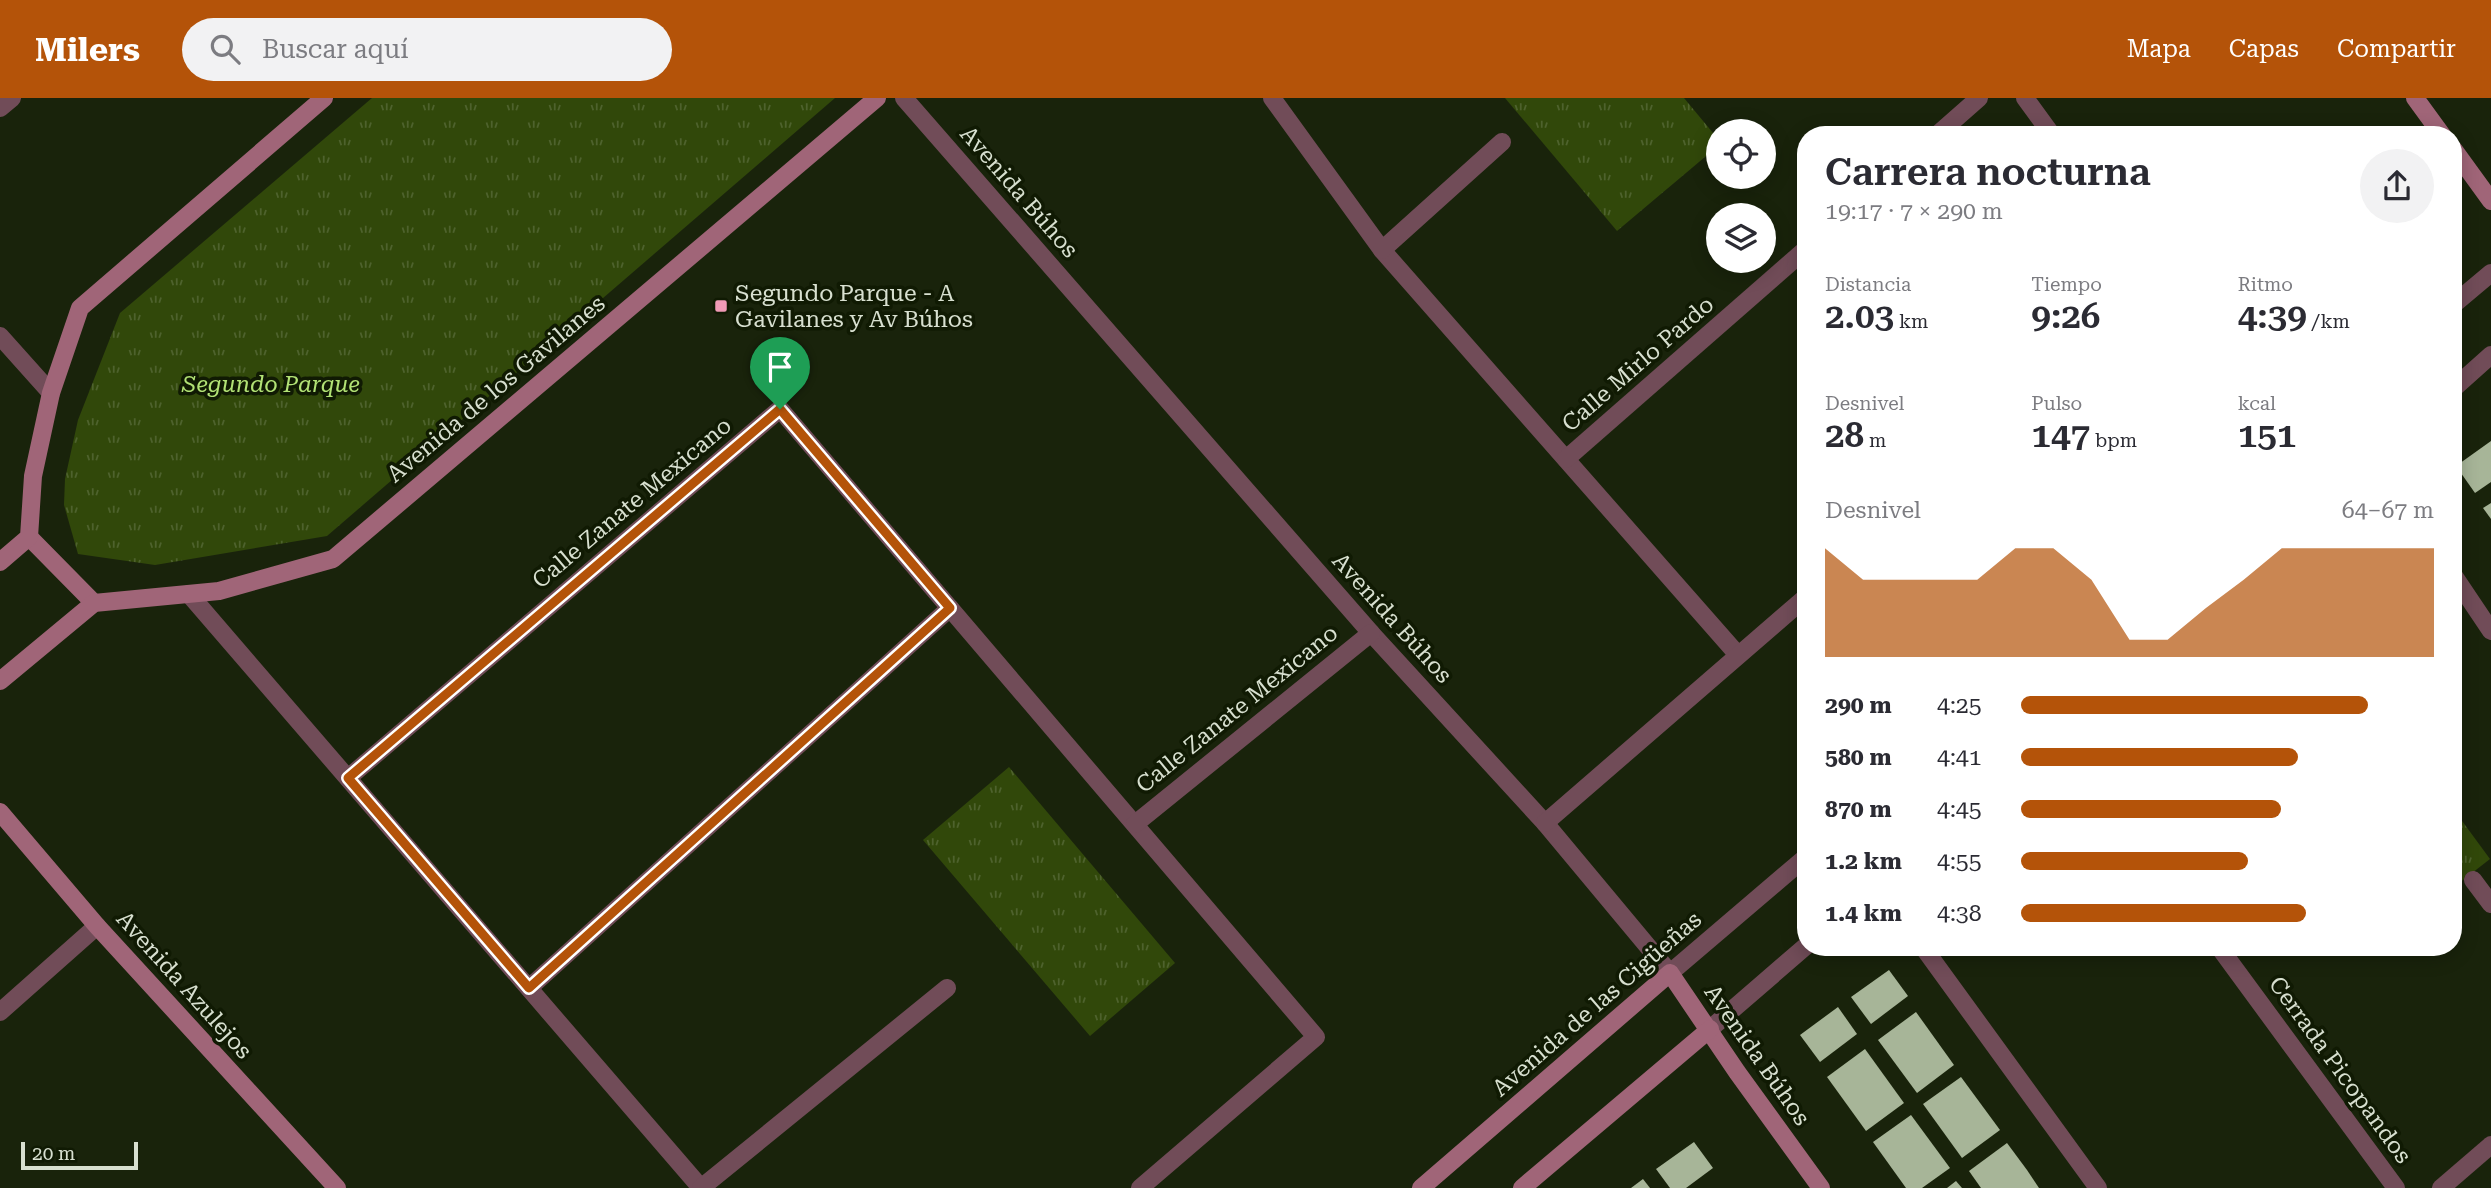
<!DOCTYPE html>
<html lang="es">
<meta charset="utf-8">
<style>
:root{--surface:#fff;--page:#f2f2f3;--text:#2b2b33;--muted:#7c7c81;--accent:#b45309}
body{margin:0;font-family:"Roboto Serif",serif;background:var(--page);color:var(--text);height:100vh;display:flex;flex-direction:column;font-size:26px;white-space:nowrap}
*{box-sizing:border-box;margin:0}
p{font-size:23px;color:var(--muted)}
.icon{flex:none;width:38px;height:38px;fill:none;stroke:currentColor;stroke-width:2;stroke-linecap:round;stroke-linejoin:round}
.map{position:relative;flex:1;overflow:hidden}
.sheet{position:absolute;left:1797px;top:28px;width:665px;height:830px;display:flex;flex-direction:column;background:var(--surface);border-radius:28px;box-shadow:0 4px 18px #0003}
.sheet>*{flex:none}
.controls{position:absolute;left:1706px;top:21px;display:grid;gap:14px}
.controls a{display:grid;place-items:center;width:70px;height:70px;border-radius:50%;background:var(--surface);box-shadow:0 4px 18px #0003;font-size:35px}
.scale{position:absolute;left:21px;bottom:18px;width:117px;box-sizing:border-box;padding-left:7px;border:4px solid #d8e0d0;border-top:0;font-size:19px;line-height:24px;white-space:nowrap;color:#d8e0d0;-webkit-text-stroke:5px #101a03;paint-order:stroke}
.pin{position:absolute;display:grid;place-items:center;width:60px;height:60px;color:#fff;margin:-72px -30px;border-radius:50% 50% 50% 0;rotate:-45deg;box-shadow:0 0 7px #0007}
.pin .icon{rotate:45deg}
.round{display:grid;place-items:center;flex:none;width:74px;height:74px;border-radius:37px;background:var(--page)}
.head{display:flex;align-items:center;justify-content:space-between;height:119px;padding:0 28px}
h1{font-size:38px;font-weight:600;line-height:52px}
.metrics{display:grid;grid-template-columns:repeat(3,1fr);gap:10px;height:119px;padding:7px 28px}
.metrics div{display:grid;align-content:center}
.metrics b{font-size:35px;font-weight:600}
.metrics small{font-size:19px;font-weight:400}
.metrics p{font-size:19px}
.chart{height:196px;padding:14px 28px}
.chart p{display:flex;justify-content:space-between}
.chart svg{width:100%;height:126px;margin-top:7px;fill:var(--accent);opacity:.7}
ul{padding:0 28px;list-style:none;font-size:23px}
li{display:grid;grid-template-columns:112px 84px 1fr;align-items:center;height:52px}
li i{height:18px;border-radius:9px;background:var(--accent)}
header{display:flex;align-items:center;gap:42px;box-sizing:border-box;height:98px;padding:0 35px;background:var(--accent);color:#fff}
header strong{font-size:33px}
nav{display:flex;gap:38px;margin-inline-start:auto;font-size:24px}
.search{width:490px;height:63px;background:var(--page);display:flex;align-items:center;gap:18px;box-sizing:border-box;padding:0 24px;border-radius:38px;color:var(--muted);font-size:26px}
.map>svg:first-child{display:block}
.park{fill:url(#park-tufts)}
.building{fill:#a7b598}
.lines{fill:none;stroke-linecap:round;stroke-linejoin:round}
.street{stroke:#714c58;stroke-width:18}
.secondary{stroke:#a06578;stroke-width:18}
.route-casing{stroke:#fff;stroke-width:14}
.route{stroke:#b45309;stroke-width:9}
.poi-dot{fill:#f09ab6;stroke:#101a03;stroke-width:2.5}
.labels{text-anchor:middle;dominant-baseline:central;stroke-width:7;stroke-linejoin:round;paint-order:stroke}
.street-label{font-size:23px;fill:#d8e0d0;stroke:#101a03}
.poi-label{font-size:23px;fill:#d8e0d0;stroke:#101a03;text-anchor:start}
.park-label{font-size:23px;font-style:italic;fill:#b2e275;stroke:#101a03}
</style>
<header>
<strong>Milers</strong>
<div class="search"><svg class="icon" aria-label="search" viewBox="0 0 24 24"><circle cx="10" cy="10" r="6"/><path d="M15 15l6 6"/></svg>Buscar aquí</div>
<nav><a>Mapa</a><a>Capas</a><a>Compartir</a></nav>
</header>
<div class="map">
<svg width="2491" height="1090" viewBox="0 0 2491 1090">
<defs>
<pattern id="park-tufts" width="24" height="20" patternUnits="userSpaceOnUse" patternTransform="scale(1.75)"><rect width="24" height="20" fill="#31480a"/><path d="M3 7l-1-3M5 7V3M7 7l1-3M15 17l-1-3M17 17v-4M19 17l1-3" fill="none" stroke="#4e622d"/></pattern>
</defs>
<rect width="100%" height="100%" fill="#19230b"/>
<!-- park -->
<g class="park">
<path d="M372,0H835L327,438L155,467L78,456L64,407L65,381L78,322L120,215Z"/>
<path d="M1505,0H1684L1718,41V48L1617,133Z"/>
<path d="M1009,669L1175,865L1090,938L923,742Z"/>
<path d="M2454,712L2490,761L2454,789Z"/>
</g>
<!-- building -->
<g class="building">
<path d="M2491,343V384L2475,395L2456,368Z"/>
<path d="M2491,405V421L2483,410Z"/>
<path d="M1889,872L1908,898L1871,926L1851,899Z"/>
<path d="M1838,909L1857,936L1820,964L1800,937Z"/>
<path d="M1916,914L1954,967L1917,995L1878,942Z"/>
<path d="M1865,951L1904,1005L1866,1033L1827,979Z"/>
<path d="M1961,979L2000,1032L1962,1060L1923,1006Z"/>
<path d="M1911,1017L1950,1070L1922,1090H1906L1873,1044Z"/>
<path d="M1694,1044L1713,1070L1686,1090H1670L1656,1071Z"/>
<path d="M2007,1045L2027,1072L2039,1090H1981L1969,1073Z"/>
<path d="M1643,1081L1650,1090H1631Z"/>
<path d="M1956,1083L1962,1090H1947Z"/>
</g>
<g class="lines">
<!-- street -->
<g class="street">
<path d="M904,0L1371,535L1545,725L1670,875L1806,759"/>
<path d="M1272,0L1382,152L1738,557"/>
<path d="M2025,0L2052,37"/>
<path d="M0,10L12,0"/>
<path d="M1937,37L1979,0"/>
<path d="M1382,152L1502,44"/>
<path d="M2454,206L2491,175"/>
<path d="M0,238L51,295"/>
<path d="M2454,290L2491,257"/>
<path d="M1566,361L1806,151"/>
<path d="M2454,478L2491,533"/>
<path d="M189,496L701,1090"/>
<path d="M348,680L780,311L1316,939L1140,1090"/>
<path d="M1545,725L1806,499"/>
<path d="M1135,726L1371,535"/>
<path d="M2473,782L2491,806"/>
<path d="M1923,849L2098,1090"/>
<path d="M2219,849L2396,1090"/>
<path d="M529,890L950,510"/>
<path d="M0,914L97,828"/>
<path d="M1710,931L1806,848"/>
<path d="M701,1090L947,890"/>
<path d="M2441,1090L2491,1047"/>
</g>
<!-- secondary -->
<g class="secondary">
<path d="M2415,0L2442,37"/>
<path d="M2454,52L2491,103"/>
<path d="M29,439L94,505"/>
<path d="M0,464L29,439L33,378L51,295L80,210L324,0"/>
<path d="M0,583L94,505L219,493L333,461L877,0"/>
<path d="M0,714L97,828L337,1090"/>
<path d="M1421,1090L1670,875L1737,974L1821,1090"/>
<path d="M1522,1090L1710,931"/>
</g>
</g>
<g class="lines">
<defs>
<path id="route" d="M780,311L950,510L529,890L348,680Z"/>
</defs>
<!-- route casing -->
<use href="#route" class="route-casing"/>
<!-- route -->
<use href="#route" class="route"/>
</g>
<!-- markers -->
<rect class="poi-dot" x="714" y="201" width="14" height="14" rx="3.5"/>
<g class="labels">
<!-- street labels -->
<g class="street-label">
<text transform="translate(1019 94) rotate(49)">Avenida Búhos</text>
<text transform="translate(1638 266) rotate(-41)">Calle Mirlo Pardo</text>
<text transform="translate(496 291) rotate(-40)">Avenida de los Gavilanes</text>
<text transform="translate(632 405) rotate(-40)">Calle Zanate Mexicano</text>
<text transform="translate(1392 520) rotate(48)">Avenida Búhos</text>
<text transform="translate(1237 611) rotate(-39)">Calle Zanate Mexicano</text>
<text transform="translate(184 887) rotate(48)">Avenida Azulejos</text>
<text transform="translate(1597 906) rotate(-41)">Avenida de las Cigüeñas</text>
<text transform="translate(1757 957) rotate(55)">Avenida Búhos</text>
<text transform="translate(2340 972) rotate(54)">Cerrada Picopandos</text>
</g>
<!-- poi labels -->
<g class="poi-label">
<text x="735" y="195">Segundo Parque - A<tspan x="735" dy="26">Gavilanes y Av Búhos</tspan></text>
</g>
<!-- park labels -->
<g class="park-label">
<text x="271" y="286">Segundo Parque</text>
</g>
</g>
</svg>
<div class="controls">
<a><svg class="icon" aria-label="locate" viewBox="0 0 24 24"><circle cx="12" cy="12" r="6"/><path d="M12 2v4M12 18v4M2 12h4M18 12h4"/></svg></a>
<a><svg class="icon" aria-label="layers" viewBox="0 0 24 24"><path d="M12 4l9 5-9 5-9-5zM3 14l9 5 9-5"/></svg></a>
</div>
<div class="scale">20 m</div>
<div class="pin" style="left:780px;top:311px;background:#1e9e55"><svg class="icon" aria-label="arrive" viewBox="0 0 24 24"><path d="M6 21V4h12l-3 4 3 4H6"/></svg></div>
<section class="sheet">
<div class="head"><div><h1>Carrera nocturna</h1><p>19:17 · 7 × 290 m</p></div><a class="round"><svg class="icon" aria-label="share" viewBox="0 0 24 24"><path d="M12 15V3M7 8l5-5 5 5M5 13v7h14v-7"/></svg></a></div>
<div class="metrics">
<div><p>Distancia</p><b>2.03<small> km</small></b></div>
<div><p>Tiempo</p><b>9:26</b></div>
<div><p>Ritmo</p><b>4:39<small> /km</small></b></div>
</div>
<div class="metrics">
<div><p>Desnivel</p><b>28<small> m</small></b></div>
<div><p>Pulso</p><b>147<small> bpm</small></b></div>
<div><p>kcal</p><b>151</b></div>
</div>
<div class="chart"><p><span>Desnivel</span>64–67 m</p>
<svg viewBox="0 0 160 44" preserveAspectRatio="none"><path d="M0 44V6L10 17L20 17L30 17L40 17L50 6L60 6L70 17L80 38L90 38L100 27L110 17L120 6L130 6L140 6L150 6L160 6V44z"/></svg>
</div>
<ul>
<li><b>290 m</b>4:25<i style="width:84%"></i></li>
<li><b>580 m</b>4:41<i style="width:67%"></i></li>
<li><b>870 m</b>4:45<i style="width:63%"></i></li>
<li><b>1.2 km</b>4:55<i style="width:55%"></i></li>
<li><b>1.4 km</b>4:38<i style="width:69%"></i></li>
</ul>
</section>
</div>
